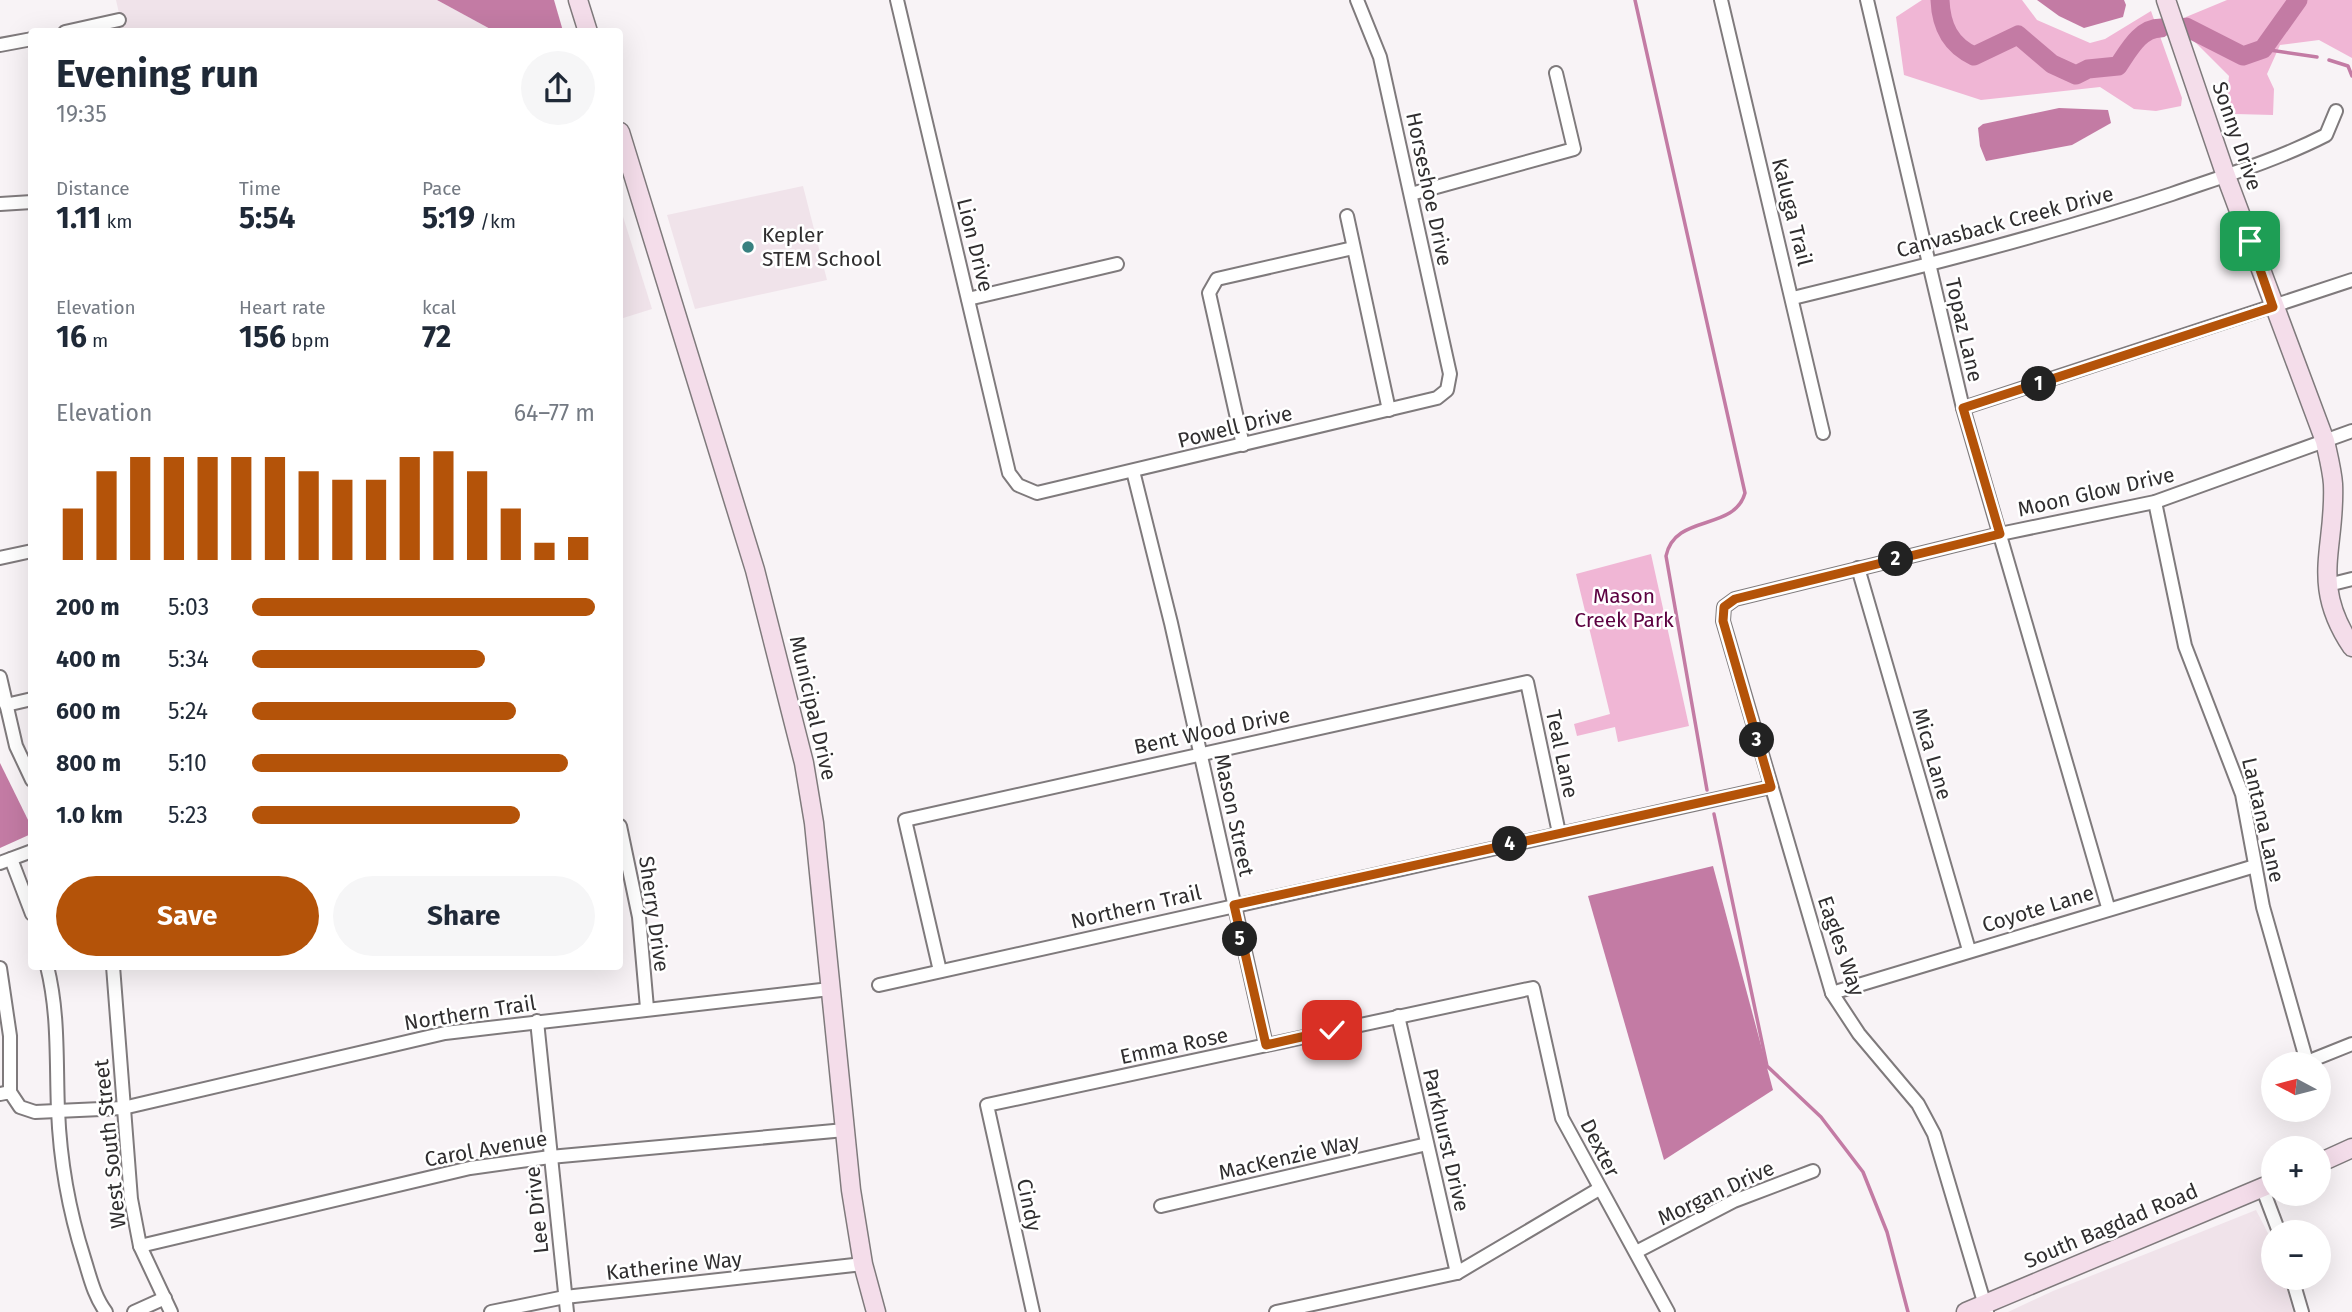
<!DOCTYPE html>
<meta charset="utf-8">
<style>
:root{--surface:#fff;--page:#f6f6f7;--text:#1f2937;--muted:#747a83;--accent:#b45309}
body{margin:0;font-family:"Fira Sans",sans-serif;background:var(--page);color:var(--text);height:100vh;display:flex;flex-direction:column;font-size:26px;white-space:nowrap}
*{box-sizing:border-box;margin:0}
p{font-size:23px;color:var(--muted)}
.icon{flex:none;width:38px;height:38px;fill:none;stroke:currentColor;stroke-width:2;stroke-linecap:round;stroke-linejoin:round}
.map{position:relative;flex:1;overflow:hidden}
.panel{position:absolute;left:28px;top:28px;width:595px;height:942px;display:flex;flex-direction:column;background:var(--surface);border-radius:7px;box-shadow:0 7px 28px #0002}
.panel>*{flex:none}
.needle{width:46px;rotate:277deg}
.fabs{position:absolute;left:2261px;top:1052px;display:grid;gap:14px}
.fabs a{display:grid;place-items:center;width:70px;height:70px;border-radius:50%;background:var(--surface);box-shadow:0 7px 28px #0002;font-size:35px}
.pin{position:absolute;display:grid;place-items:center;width:60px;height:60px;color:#fff;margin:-30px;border-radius:14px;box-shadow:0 4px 10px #0006}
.km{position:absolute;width:35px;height:35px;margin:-18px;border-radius:50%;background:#222;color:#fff;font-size:19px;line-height:35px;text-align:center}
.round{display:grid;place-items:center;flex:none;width:74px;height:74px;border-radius:37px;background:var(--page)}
.headline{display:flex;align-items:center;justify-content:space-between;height:119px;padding:0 28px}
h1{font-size:38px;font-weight:700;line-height:52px}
.figures{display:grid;grid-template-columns:repeat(3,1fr);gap:10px;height:119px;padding:7px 28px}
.figures div{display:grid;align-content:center}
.figures b{font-size:30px;font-weight:700}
.figures small{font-size:19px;font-weight:400}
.figures p{font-size:19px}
.chart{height:196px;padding:14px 28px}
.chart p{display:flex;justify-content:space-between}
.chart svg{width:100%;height:126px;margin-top:7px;stroke:var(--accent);stroke-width:6}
.primary-button{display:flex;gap:14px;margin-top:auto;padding:14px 28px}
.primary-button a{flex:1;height:80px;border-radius:42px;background:var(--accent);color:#fff;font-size:28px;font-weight:700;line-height:80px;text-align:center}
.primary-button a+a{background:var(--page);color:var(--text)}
ul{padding:0 28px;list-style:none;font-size:23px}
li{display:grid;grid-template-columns:112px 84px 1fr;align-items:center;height:52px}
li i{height:18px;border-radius:9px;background:var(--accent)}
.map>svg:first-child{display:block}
.built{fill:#f0e3ea}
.green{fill:#f0b6d5}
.water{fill:#c37ba4}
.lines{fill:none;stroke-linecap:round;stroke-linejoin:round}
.stream{stroke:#c37ba4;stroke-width:3.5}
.river{stroke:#c37ba4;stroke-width:19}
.street-casing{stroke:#7f7a7c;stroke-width:16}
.secondary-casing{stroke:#7f7a7c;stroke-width:21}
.street{stroke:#fff;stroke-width:12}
.secondary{stroke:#f4ddea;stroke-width:18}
.route-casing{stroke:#fff;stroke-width:14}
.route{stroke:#b45309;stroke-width:9}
.poi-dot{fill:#388180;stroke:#fff;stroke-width:2.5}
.labels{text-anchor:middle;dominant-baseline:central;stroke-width:5;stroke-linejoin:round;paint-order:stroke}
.street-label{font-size:21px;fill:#302e2f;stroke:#fff}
.poi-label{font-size:21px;fill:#302e2f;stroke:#fff;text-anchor:start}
.park-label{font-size:21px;fill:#5c0241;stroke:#fff}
</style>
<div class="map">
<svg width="2352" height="1312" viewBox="0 0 2352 1312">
<rect width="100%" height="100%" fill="#f8f3f6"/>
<!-- built -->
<g class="built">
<path d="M116,0H437L494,31H123Z"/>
<path d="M803,186L827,280L695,309L667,215Z"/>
<path d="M620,207L652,309L620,319Z"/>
<path d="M2256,1210L2273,1243V1278H2284L2293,1312H2008L2053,1291Z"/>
</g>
<!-- green -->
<g class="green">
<path d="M1922,0H2022L2037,20L2090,43L2105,39L2151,11L2182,98L2181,106L2156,111L2134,109L2100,87L1981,100L1904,75L1896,17Z"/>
<path d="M2227,0H2352V58L2319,40L2280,45L2267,74L2274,89L2273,115L2235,114L2227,94L2229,76L2193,40L2186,17Z"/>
<path d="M1651,554L1689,726L1618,742L1615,727L1577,736L1574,724L1610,714L1576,574Z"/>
</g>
<!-- water -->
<g class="water">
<path d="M437,0H554L563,31H494Z"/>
<path d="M2037,0H2124L2126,5L2123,17L2084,28L2059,16Z"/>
<path d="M2059,108L2108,110L2111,123L2072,145L1986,161L1980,146L1978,128L1983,124Z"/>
<path d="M0,763L32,828L31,834L0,848Z"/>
<path d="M1713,866L1773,1090L1664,1160L1588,896Z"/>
</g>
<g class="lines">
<!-- stream -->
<g class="stream">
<path d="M1635,0L1745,493C1734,532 1675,513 1666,556L1707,790"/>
<path d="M2263,49L2317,57"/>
<path d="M2329,60L2348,66L2352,76"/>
<path d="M1714,814L1767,1066L1821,1117L1863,1172L1887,1232L1908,1312"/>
</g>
<!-- river -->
<g class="river">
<path d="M1940,0C1941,26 1950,45 1974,56L2018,35L2052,64L2076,75L2088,69L2118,66C2129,50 2140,28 2161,28"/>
<path d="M2186,27L2243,56L2263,49L2298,0"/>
</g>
<defs>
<g id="street">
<path d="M897,0L1009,473L1018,485L1037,493L1437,398L1447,390L1450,374L1380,57L1357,0"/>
<path d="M1721,0L1823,433"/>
<path d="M1867,0L1963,408L2108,907"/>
<path d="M65,32L119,20"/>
<path d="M0,45L32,39"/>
<path d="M1411,194L1574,149L1556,73"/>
<path d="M0,204L32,202"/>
<path d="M1347,216L1389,410"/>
<path d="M1793,298C1920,267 2048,235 2172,194C2224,176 2277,160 2326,135L2336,111"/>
<path d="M968,299L1117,264"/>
<path d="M1963,408L2352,280"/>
<path d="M1243,445L1209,293L1217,279L1353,248"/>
<path d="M1133,471L1171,623L1266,1045"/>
<path d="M2155,502L2185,646L2242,794L2263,907L2307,1062L2352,1044"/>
<path d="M0,558L32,551"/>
<path d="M1858,568L1969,950"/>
<path d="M2328,585L2352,579"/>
<path d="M0,677L16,746L32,780"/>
<path d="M6,705L32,699"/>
<path d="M620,826L639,917L647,1008"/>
<path d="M11,859L32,914"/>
<path d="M0,863L32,851"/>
<path d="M47,966C59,1014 56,1061 58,1110C60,1160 69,1211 84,1258C90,1277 94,1296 106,1312"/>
<path d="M113,966L131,1199L140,1246L171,1312"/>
<path d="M0,968L10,1036V1092"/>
<path d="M940,971L905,820L1527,682L1559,833"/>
<path d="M879,985L1771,787"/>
<path d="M1832,993L2255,866"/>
<path d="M1398,1016L1457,1273"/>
<path d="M537,1021L567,1312"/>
<path d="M0,1094L10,1092L20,1107L35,1112L123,1108L445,1033L830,989"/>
<path d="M2262,1187L2279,1232"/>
<path d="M1161,1206L1427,1144"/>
<path d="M140,1246L470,1168L550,1157L845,1130"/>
<path d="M1636,1252L1734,1201L1813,1171"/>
<path d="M2292,1278L2302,1312"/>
<path d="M134,1312L165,1298"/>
<path d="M491,1312L565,1297L863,1264"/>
<path d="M1033,1312L987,1105L1533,988L1562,1118L1668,1312"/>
<path d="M1276,1312L1457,1273L1599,1189"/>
<path d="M1987,1312L1934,1134L1918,1104L1859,1034L1832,993L1723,621L1724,607L1735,599L2000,534L2155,502L2352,431"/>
</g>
<g id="secondary">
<path d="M578,0L588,32"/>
<path d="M2166,0L2226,176L2325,441C2328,455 2332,470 2333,484C2336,549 2309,583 2352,647"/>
<path d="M620,132L755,570L804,763L814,823L851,1190L863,1264L876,1312"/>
<path d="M2319,1163L2352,1148"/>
<path d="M1966,1312L2273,1183"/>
</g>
</defs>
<!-- street casing -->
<use href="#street" class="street-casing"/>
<!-- secondary casing -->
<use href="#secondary" class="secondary-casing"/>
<!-- street -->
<use href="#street" class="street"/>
<!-- secondary -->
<use href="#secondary" class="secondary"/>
</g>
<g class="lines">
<defs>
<path id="route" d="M1332,1030L1266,1045L1234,905L1771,787L1723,621L1724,607L1735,599L2000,534L1963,408L2273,307L2250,241"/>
</defs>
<!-- route casing -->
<use href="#route" class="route-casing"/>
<!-- route -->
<use href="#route" class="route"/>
</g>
<!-- markers -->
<circle class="poi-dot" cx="748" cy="247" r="7"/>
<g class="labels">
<!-- street labels -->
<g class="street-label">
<text transform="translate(2237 136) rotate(71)">Sonny Drive</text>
<text transform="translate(1429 189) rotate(78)">Horseshoe Drive</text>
<text transform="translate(1792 212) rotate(76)">Kaluga Trail</text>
<text transform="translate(2005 222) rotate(-15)">Canvasback Creek Drive</text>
<text transform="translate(975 245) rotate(76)">Lion Drive</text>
<text transform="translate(1964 330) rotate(77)">Topaz Lane</text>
<text transform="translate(1235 427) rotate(-14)">Powell Drive</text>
<text transform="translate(2096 492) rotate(-13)">Moon Glow Drive</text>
<text transform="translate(813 708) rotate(77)">Municipal Drive</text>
<text transform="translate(1212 731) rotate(-12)">Bent Wood Drive</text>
<text transform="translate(1562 754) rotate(78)">Teal Lane</text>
<text transform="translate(1932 754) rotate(74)">Mica Lane</text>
<text transform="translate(1234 815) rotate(78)">Mason Street</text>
<text transform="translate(2263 820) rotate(77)">Lantana Lane</text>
<text transform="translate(1136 907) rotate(-13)">Northern Trail</text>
<text transform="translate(2038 909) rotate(-17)">Coyote Lane</text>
<text transform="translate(654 914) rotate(82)">Sherry Drive</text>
<text transform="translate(1841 946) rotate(71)">Eagles Way</text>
<text transform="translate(470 1013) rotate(-9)">Northern Trail</text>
<text transform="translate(1174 1046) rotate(-12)">Emma Rose</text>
<text transform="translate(1446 1140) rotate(77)">Parkhurst Drive</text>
<text transform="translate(110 1144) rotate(-96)">West South Street</text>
<text transform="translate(1600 1148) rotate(63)">Dexter</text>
<text transform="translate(486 1149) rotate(-10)">Carol Avenue</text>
<text transform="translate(1289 1157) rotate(-13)">MacKenzie Way</text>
<text transform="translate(1716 1193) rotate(-25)">Morgan Drive</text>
<text transform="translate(1029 1205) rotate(78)">Cindy</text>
<text transform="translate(537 1210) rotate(-96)">Lee Drive</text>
<text transform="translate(2111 1226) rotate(-23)">South Bagdad Road</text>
<text transform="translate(674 1266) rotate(-6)">Katherine Way</text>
</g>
<!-- poi labels -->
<g class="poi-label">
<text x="762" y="235">Kepler<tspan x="762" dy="24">STEM School</tspan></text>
</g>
<!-- park labels -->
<g class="park-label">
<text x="1624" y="596">Mason<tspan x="1624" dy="24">Creek Park</tspan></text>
</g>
</g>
</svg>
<div class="fabs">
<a><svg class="needle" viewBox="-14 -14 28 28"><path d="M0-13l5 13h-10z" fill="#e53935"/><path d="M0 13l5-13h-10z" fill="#747a83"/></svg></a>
<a>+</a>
<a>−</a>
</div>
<div class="pin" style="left:2250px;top:241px;background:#1e9e55"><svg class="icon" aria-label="arrive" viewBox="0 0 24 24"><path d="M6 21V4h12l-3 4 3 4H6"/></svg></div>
<div class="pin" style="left:1332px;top:1030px;background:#d93025"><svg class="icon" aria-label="check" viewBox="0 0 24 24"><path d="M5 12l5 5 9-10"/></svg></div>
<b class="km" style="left:2039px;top:384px">1</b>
<b class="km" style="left:1896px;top:559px">2</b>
<b class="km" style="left:1757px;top:740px">3</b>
<b class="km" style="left:1510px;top:844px">4</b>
<b class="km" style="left:1240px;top:939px">5</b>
<section class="panel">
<div class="headline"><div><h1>Evening run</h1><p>19:35</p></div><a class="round"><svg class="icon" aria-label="share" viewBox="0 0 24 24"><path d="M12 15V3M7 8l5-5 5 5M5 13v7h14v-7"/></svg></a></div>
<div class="figures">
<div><p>Distance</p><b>1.11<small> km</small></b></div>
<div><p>Time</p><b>5:54</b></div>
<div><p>Pace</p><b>5:19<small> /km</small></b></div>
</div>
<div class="figures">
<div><p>Elevation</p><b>16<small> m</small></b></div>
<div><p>Heart rate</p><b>156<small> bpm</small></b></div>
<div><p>kcal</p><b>72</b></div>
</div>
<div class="chart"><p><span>Elevation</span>64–77 m</p>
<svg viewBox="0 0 160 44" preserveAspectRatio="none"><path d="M5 44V26M15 44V13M25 44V8M35 44V8M45 44V8M55 44V8M65 44V8M75 44V13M85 44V16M95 44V16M105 44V8M115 44V6M125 44V13M135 44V26M145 44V38M155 44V36"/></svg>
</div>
<ul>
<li><b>200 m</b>5:03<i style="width:100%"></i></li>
<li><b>400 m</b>5:34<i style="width:68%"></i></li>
<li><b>600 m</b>5:24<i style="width:77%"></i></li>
<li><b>800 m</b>5:10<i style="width:92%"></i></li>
<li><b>1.0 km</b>5:23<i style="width:78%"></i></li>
</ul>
<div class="primary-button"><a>Save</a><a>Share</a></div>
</section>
</div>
